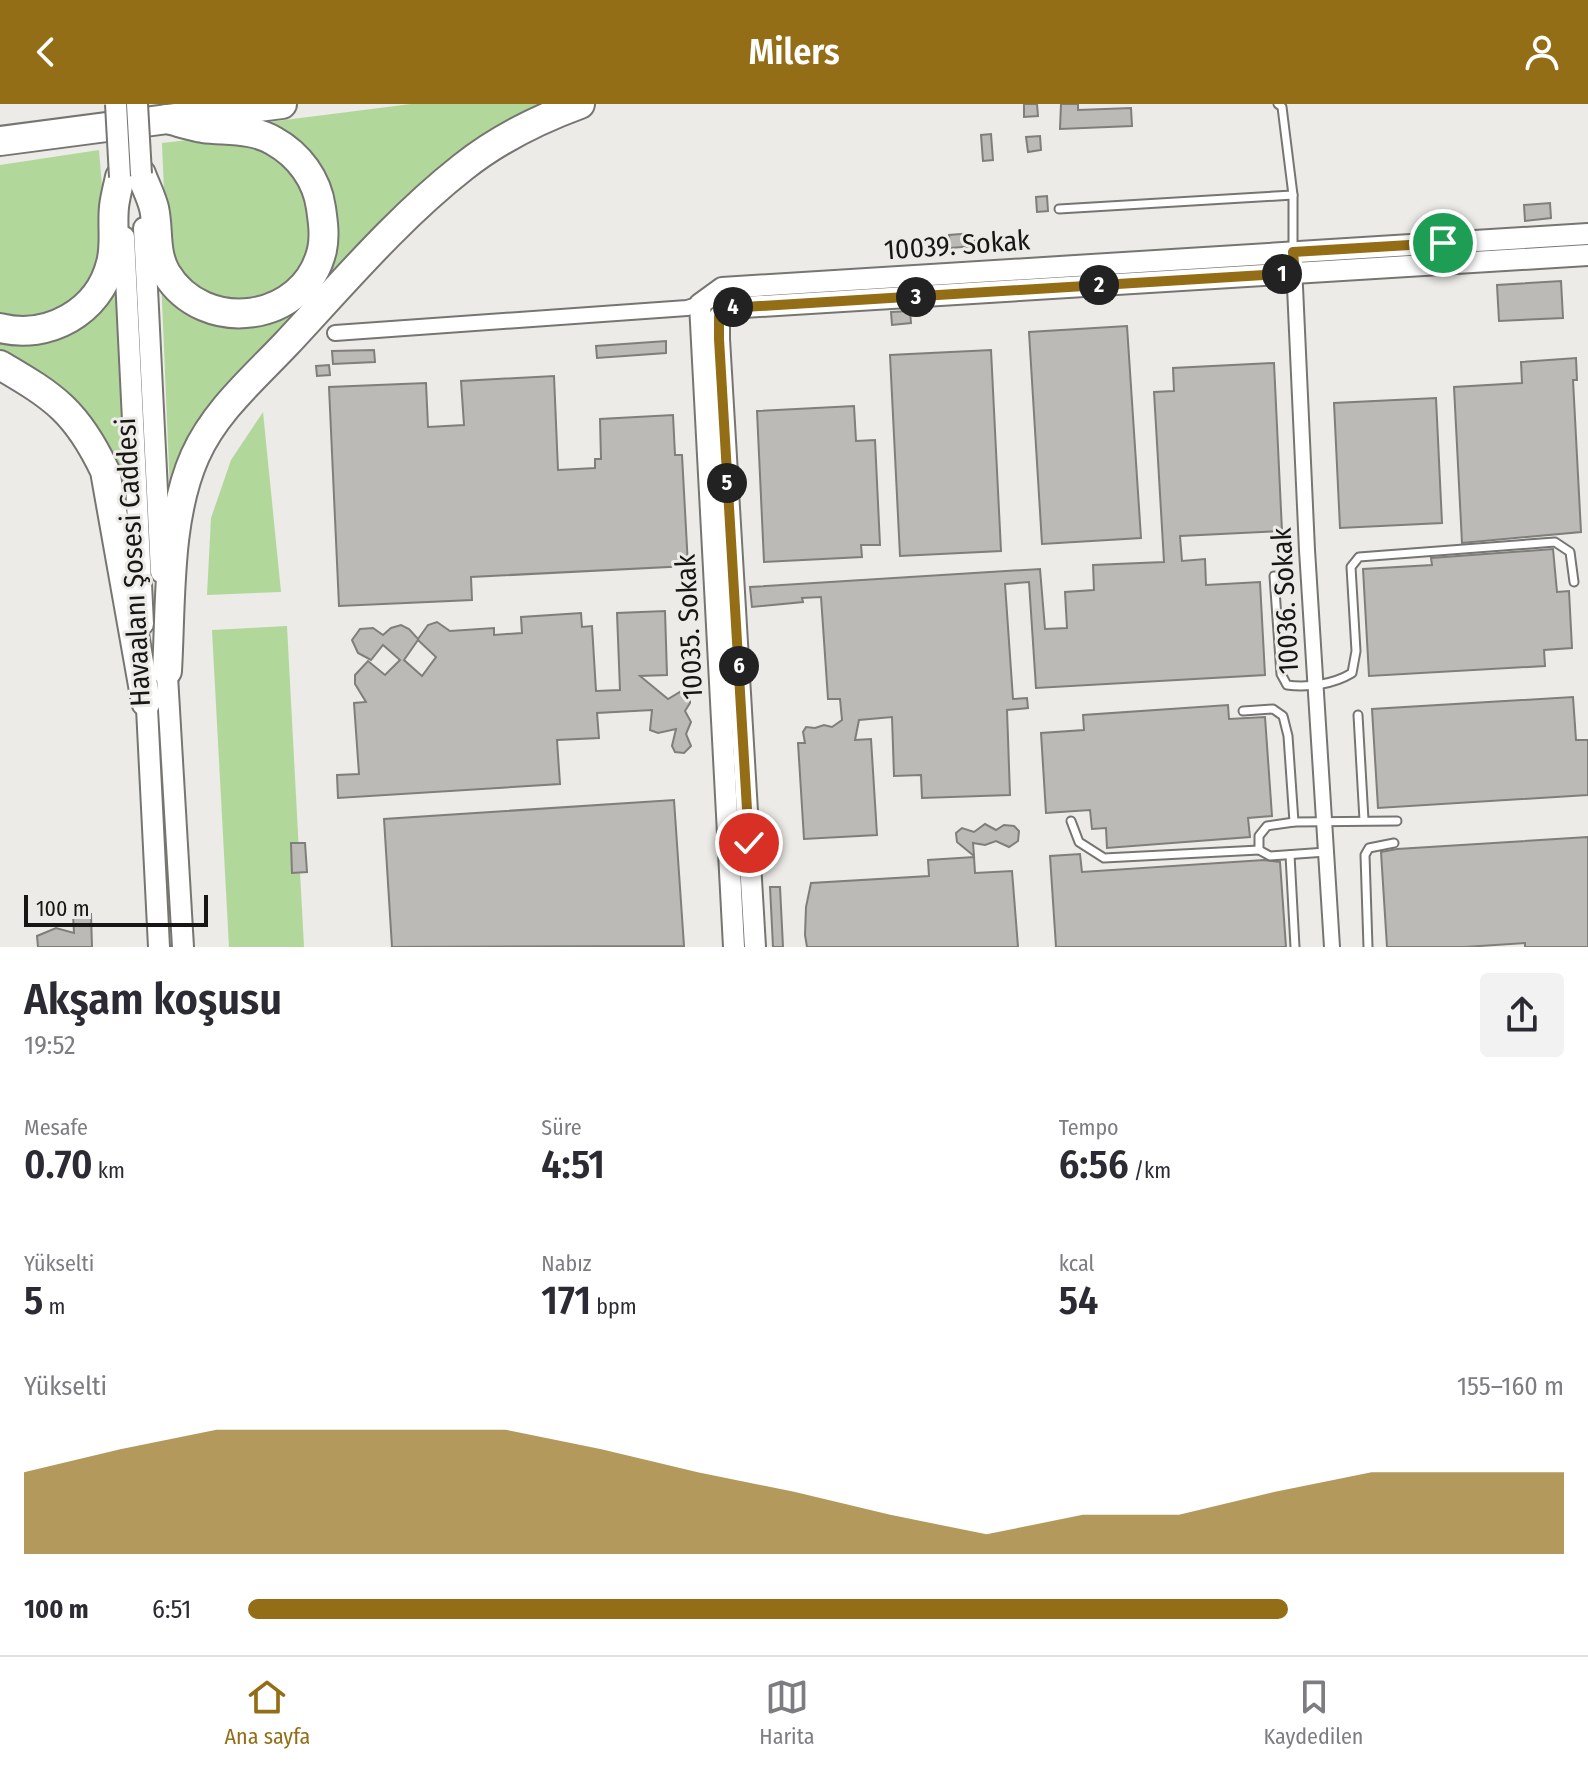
<!DOCTYPE html>
<html lang="tr">
<meta charset="utf-8">
<style>
:root{--surface:#fff;--page:#f2f2f3;--text:#2b2b33;--muted:#7c7c81;--line:#e1e1e2;--accent:#936e16}
body{margin:0;font-family:"Fira Sans Condensed",sans-serif;background:var(--page);color:var(--text);height:100vh;display:flex;flex-direction:column;font-size:30px;white-space:nowrap}
*{box-sizing:border-box;margin:0}
p{font-size:26px;color:var(--muted)}
.icon{flex:none;width:44px;height:44px;fill:none;stroke:currentColor;stroke-width:2;stroke-linecap:round;stroke-linejoin:round}
.map{position:relative;height:843px;overflow:hidden}
.details{display:flex;flex-direction:column;background:var(--surface);flex:1}
.details>*{flex:none}
.scale{position:absolute;left:24px;bottom:20px;width:184px;box-sizing:border-box;padding-left:8px;border:4px solid #171615;border-top:0;font-size:22px;line-height:28px;white-space:nowrap;color:#171615;-webkit-text-stroke:6px #ecebe7;paint-order:stroke}
.pin{position:absolute;display:grid;place-items:center;width:68px;height:68px;color:#fff;margin:-34px;border:4px solid #fff;border-radius:50%;box-shadow:0 2px 8px #0007}
.km{position:absolute;width:40px;height:40px;margin:-20px;border-radius:50%;background:#222;color:#fff;font-size:22px;line-height:40px;text-align:center}
.round{display:grid;place-items:center;flex:none;width:84px;height:84px;border-radius:8px;background:var(--page)}
.overview{display:flex;align-items:center;justify-content:space-between;height:136px;padding:0 24px}
h1{font-size:44px;font-weight:600;line-height:60px}
.figures{display:grid;grid-template-columns:repeat(3,1fr);gap:12px;height:136px;padding:8px 24px}
.figures div{display:grid;align-content:center}
.figures b{font-size:40px;font-weight:600}
.figures small{font-size:22px;font-weight:400}
.figures p{font-size:22px}
.chart{height:224px;padding:16px 24px}
.chart p{display:flex;justify-content:space-between}
.chart svg{width:100%;height:144px;margin-top:8px;fill:var(--accent);opacity:.7}
ul{padding:0 24px;list-style:none;font-size:26px}
li{display:grid;grid-template-columns:128px 96px 1fr;align-items:center;height:60px}
li i{height:20px;border-radius:10px;background:var(--accent)}
header{display:flex;justify-content:space-between;align-items:center;height:104px;padding:0 24px;background:var(--accent);color:#fff;font-size:36px;font-weight:600}
.menu{display:flex;justify-content:space-around;align-items:center;height:112px;border-top:2px solid var(--line);background:var(--surface);font-size:22px;color:var(--muted)}
.menu a{display:grid;justify-items:center;gap:4px}
.menu .selected{color:var(--accent)}
.map>svg:first-child{display:block}
.green{fill:#b1d79b}
.building{fill:#bbbab6;stroke:#7f7e7b;stroke-width:2;fill-rule:evenodd}
.lines{fill:none;stroke-linecap:round;stroke-linejoin:round}
.lane-casing{stroke:#767571;stroke-width:11}
.street-casing{stroke:#767571;stroke-width:18}
.secondary-casing{stroke:#767571;stroke-width:24}
.highway-casing{stroke:#767571;stroke-width:32}
.lane{stroke:#fff;stroke-width:7}
.street{stroke:#fff;stroke-width:14}
.secondary{stroke:#fff;stroke-width:20}
.highway{stroke:#fff;stroke-width:28}
.secondary-bridge-casing{stroke:#767571;stroke-width:24;stroke-linecap:butt}
.secondary-bridge{stroke:#fff;stroke-width:20}
.route-casing{stroke:#fff;stroke-width:16}
.route{stroke:#936e16;stroke-width:10}
.labels{text-anchor:middle;dominant-baseline:central;stroke-width:6;stroke-linejoin:round;paint-order:stroke}
.street-label{font-size:28px;fill:#171615;stroke:#ecebe7}
</style>
<header><svg class="icon" aria-label="back" viewBox="0 0 24 24"><path d="M15 5l-7 7 7 7"/></svg>Milers<svg class="icon" aria-label="person" viewBox="0 0 24 24"><circle cx="12" cy="8" r="4"/><path d="M4 21q1-7 8-7t8 7"/></svg></header>
<div class="map">
<svg width="1588" height="843" viewBox="0 0 1588 843">
<rect width="100%" height="100%" fill="#ecebe7"/>
<!-- green -->
<g class="green">
<path d="M411,0H556L467,49L170,388L161,173L266,215L332,132L261,19Z"/>
<path d="M224,32L280,50L311,101L309,156L273,193L225,200L183,175L166,135L162,39Z"/>
<path d="M99,46L106,130L101,169L57,211L0,213V61Z"/>
<path d="M116,178L128,412L125,413L117,378L0,251V232Z"/>
<path d="M263,308L281,488L207,491L211,414L231,356Z"/>
<path d="M287,522L304,843H229L212,526Z"/>
</g>
<!-- building -->
<g class="building">
<path d="M1024,0H1037L1038,12L1024,13Z"/>
<path d="M1061,0H1078V6L1131,4L1132,22L1060,25Z"/>
<path d="M991,30L993,56L983,57L981,31Z"/>
<path d="M1040,32L1041,46L1028,48L1026,33Z"/>
<path d="M1047,92L1048,107L1037,108L1036,93Z"/>
<path d="M1550,99L1551,114L1525,117L1524,101Z"/>
<path d="M973,129L975,142L950,144L949,131Z"/>
<path d="M1561,177L1563,214L1499,217L1497,181Z"/>
<path d="M910,207L911,219L892,221L891,208Z"/>
<path d="M1127,222L1141,434L1042,440L1029,228Z"/>
<path d="M666,237V249L597,254L596,242Z"/>
<path d="M374,246L375,258L333,260L332,247Z"/>
<path d="M991,246L1001,447L900,452L890,251Z"/>
<path d="M1576,254L1577,276H1573L1581,428L1462,439L1454,283L1522,279L1521,258Z"/>
<path d="M1274,259L1282,427L1180,432L1182,457L1205,455L1206,481L1260,478L1265,571L1036,584L1029,478L1005,480L1013,595L1027,594L1028,604L1007,606L1010,691L922,694L921,671L894,672L892,613L859,616L855,636L871,635L877,731L804,735L798,639H805L803,628L806,623L815,624L824,621L832,623L842,616L840,595H828L821,493L802,494L803,498L752,503L750,483L1040,465L1045,525L1067,524L1065,488L1094,486L1093,461L1164,458L1154,288L1174,287L1173,264Z"/>
<path d="M329,261L330,271L317,272L316,262Z"/>
<path d="M554,272L558,366L595,364V355H601L600,315L673,311L675,351H682L688,462L471,473L472,496L339,502L329,283L426,279L428,323L464,321L461,277Z"/>
<path d="M1436,294L1442,419L1340,424L1334,299Z"/>
<path d="M854,302L856,337L875,336L880,441H861L862,453L764,458L757,307Z"/>
<path d="M1553,445L1557,488L1569,487L1572,544L1544,546L1545,562L1369,572L1363,465L1432,461L1431,454Z"/>
<path d="M665,507L667,571L640,572L668,595L680,588L690,593V599L685,607L691,618L686,630L691,642L684,649L675,648L672,642L676,625L658,629L650,626L652,606L597,609L599,634L557,636L560,680L338,694L337,671L359,670L354,599L366,598L355,580V571L368,557L385,571L400,556L383,541L371,556L358,549L352,536L360,525L373,524L383,531L391,524L401,521L409,525L418,535L428,521L437,518L450,527L494,524V531L522,529L521,513L581,509L582,523L592,522L596,587L620,586L617,509ZM418,536L436,553L422,572L404,556Z"/>
<path d="M1573,593L1576,636H1588V691L1378,704L1372,605Z"/>
<path d="M1228,601L1229,615L1265,613L1272,712L1248,714L1250,733L1107,744L1106,724L1092,725L1090,706L1046,709L1041,629L1084,626L1083,611Z"/>
<path d="M674,696L684,842L392,843L384,715Z"/>
<path d="M985,720L996,726L1004,721L1014,722L1019,727L1018,737L1009,743L996,737L985,741L973,739L974,752L957,738L956,729L962,724L974,728Z"/>
<path d="M1588,733V843H1525V839L1465,843H1387L1381,748L1397,745Z"/>
<path d="M291,739H305L307,768L292,769Z"/>
<path d="M1080,750L1082,768L1264,756L1280,758L1286,843H1056L1050,752Z"/>
<path d="M974,753L975,769L1012,767L1018,843H807L805,831L806,803L811,779L929,772L928,756Z"/>
<path d="M770,783H780L783,843H773Z"/>
<path d="M91,810L92,843H38L37,832L56,824L74,829L73,811Z"/>
</g>
<g class="lines">
<defs>
<g id="lane">
<path d="M1278,0L1282,3L1293,91V148"/>
<path d="M1059,105L1293,91"/>
<path d="M1274,472L1281,570L1287,581C1308,584 1334,580 1352,569L1356,547L1351,463L1359,453L1555,438L1570,448L1574,478"/>
<path d="M1243,607L1273,605L1283,612L1288,632L1294,718L1397,717"/>
<path d="M1358,611L1364,716"/>
<path d="M1071,717L1079,738L1104,754L1259,746"/>
<path d="M1294,718L1267,722L1259,732V746L1270,752L1326,748"/>
<path d="M1290,751L1295,843"/>
<path d="M1368,843L1365,751L1369,744L1394,739"/>
</g>
<g id="street">
<path d="M1294,161L1307,446L1332,843"/>
<path d="M335,229L687,204L700,200"/>
</g>
<g id="secondary">
<path d="M144,124L161,468"/>
<path d="M124,133L143,520"/>
<path d="M166,555L183,843"/>
<path d="M146,584L159,843"/>
<path d="M734,843L700,200L722,184L1588,130"/>
<path d="M755,843L719,235V213L728,204L1588,151"/>
</g>
<g id="highway">
<path d="M0,37L282,0"/>
<path d="M141,70C145,81 151,92 154,104C159,126 154,148 166,169C204,232 305,219 322,146C325,132 323,118 321,104C317,75 299,51 274,37C252,24 227,27 203,24C191,22 179,18 167,15"/>
<path d="M0,224C48,236 99,208 111,159C116,141 112,122 114,103C115,93 118,83 120,73"/>
<path d="M0,261C55,293 77,308 105,367L146,598"/>
<path d="M167,567C171,498 167,415 195,352C215,307 254,274 287,239C343,179 398,114 463,63C497,36 539,15 580,0"/>
</g>
</defs>
<!-- lane casing -->
<use href="#lane" class="lane-casing"/>
<!-- street casing -->
<use href="#street" class="street-casing"/>
<!-- secondary casing -->
<use href="#secondary" class="secondary-casing"/>
<!-- highway casing -->
<use href="#highway" class="highway-casing"/>
<!-- lane -->
<use href="#lane" class="lane"/>
<!-- street -->
<use href="#street" class="street"/>
<!-- secondary -->
<use href="#secondary" class="secondary"/>
<!-- highway -->
<use href="#highway" class="highway"/>
<defs>
<g id="secondary-bridge">
<path d="M116,0L120,73"/>
<path d="M137,0L141,70"/>
</g>
</defs>
<!-- secondary-bridge casing -->
<use href="#secondary-bridge" class="secondary-bridge-casing"/>
<!-- secondary-bridge -->
<use href="#secondary-bridge" class="secondary-bridge"/>
</g>
<g class="lines">
<defs>
<path id="route" d="M749,739L719,235V213L728,204L1295,169L1293,148L1443,139"/>
</defs>
<!-- route casing -->
<use href="#route" class="route-casing"/>
<!-- route -->
<use href="#route" class="route"/>
</g>
<g class="labels">
<!-- street labels -->
<g class="street-label">
<text transform="translate(957 141) rotate(-4)">10039. Sokak</text>
<text transform="translate(133 458) rotate(-93)">Havaalanı Şosesi Caddesi</text>
<text transform="translate(1285 497) rotate(-93)">10036. Sokak</text>
<text transform="translate(689 523) rotate(-93)">10035. Sokak</text>
</g>
</g>
</svg>
<div class="scale">100 m</div>
<div class="pin" style="left:1443px;top:139px;background:#1e9e55"><svg class="icon" aria-label="arrive" viewBox="0 0 24 24"><path d="M6 21V4h12l-3 4 3 4H6"/></svg></div>
<div class="pin" style="left:749px;top:739px;background:#d93025"><svg class="icon" aria-label="check" viewBox="0 0 24 24"><path d="M5 12l5 5 9-10"/></svg></div>
<b class="km" style="left:1282px;top:170px">1</b>
<b class="km" style="left:1099px;top:181px">2</b>
<b class="km" style="left:916px;top:193px">3</b>
<b class="km" style="left:733px;top:203px">4</b>
<b class="km" style="left:727px;top:379px">5</b>
<b class="km" style="left:739px;top:562px">6</b>
</div>
<section class="details">
<div class="overview"><div><h1>Akşam koşusu</h1><p>19:52</p></div><a class="round"><svg class="icon" aria-label="share" viewBox="0 0 24 24"><path d="M12 15V3M7 8l5-5 5 5M5 13v7h14v-7"/></svg></a></div>
<div class="figures">
<div><p>Mesafe</p><b>0.70<small> km</small></b></div>
<div><p>Süre</p><b>4:51</b></div>
<div><p>Tempo</p><b>6:56<small> /km</small></b></div>
</div>
<div class="figures">
<div><p>Yükselti</p><b>5<small> m</small></b></div>
<div><p>Nabız</p><b>171<small> bpm</small></b></div>
<div><p>kcal</p><b>54</b></div>
</div>
<div class="chart"><p><span>Yükselti</span>155–160 m</p>
<svg viewBox="0 0 160 44" preserveAspectRatio="none"><path d="M0 44V19L10 12L20 6L30 6L40 6L50 6L60 12L70 19L80 25L90 32L100 38L110 32L120 32L130 25L140 19L150 19L160 19V44z"/></svg>
</div>
<ul>
<li><b>100 m</b>6:51<i style="width:79%"></i></li>
</ul>
</section>
<nav class="menu">
<a class="selected"><svg class="icon" aria-label="home" viewBox="0 0 24 24"><path d="M3 11l9-7 9 7M6 9v11h12V9"/></svg>Ana sayfa</a>
<a><svg class="icon" aria-label="map" viewBox="0 0 24 24"><path d="M3 6l6-2 6 2 6-2v14l-6 2-6-2-6 2zM9 4v14M15 6v14"/></svg>Harita</a>
<a><svg class="icon" aria-label="saved" viewBox="0 0 24 24"><path d="M7 4h10v16l-5-4-5 4z"/></svg>Kaydedilen</a>
</nav>
